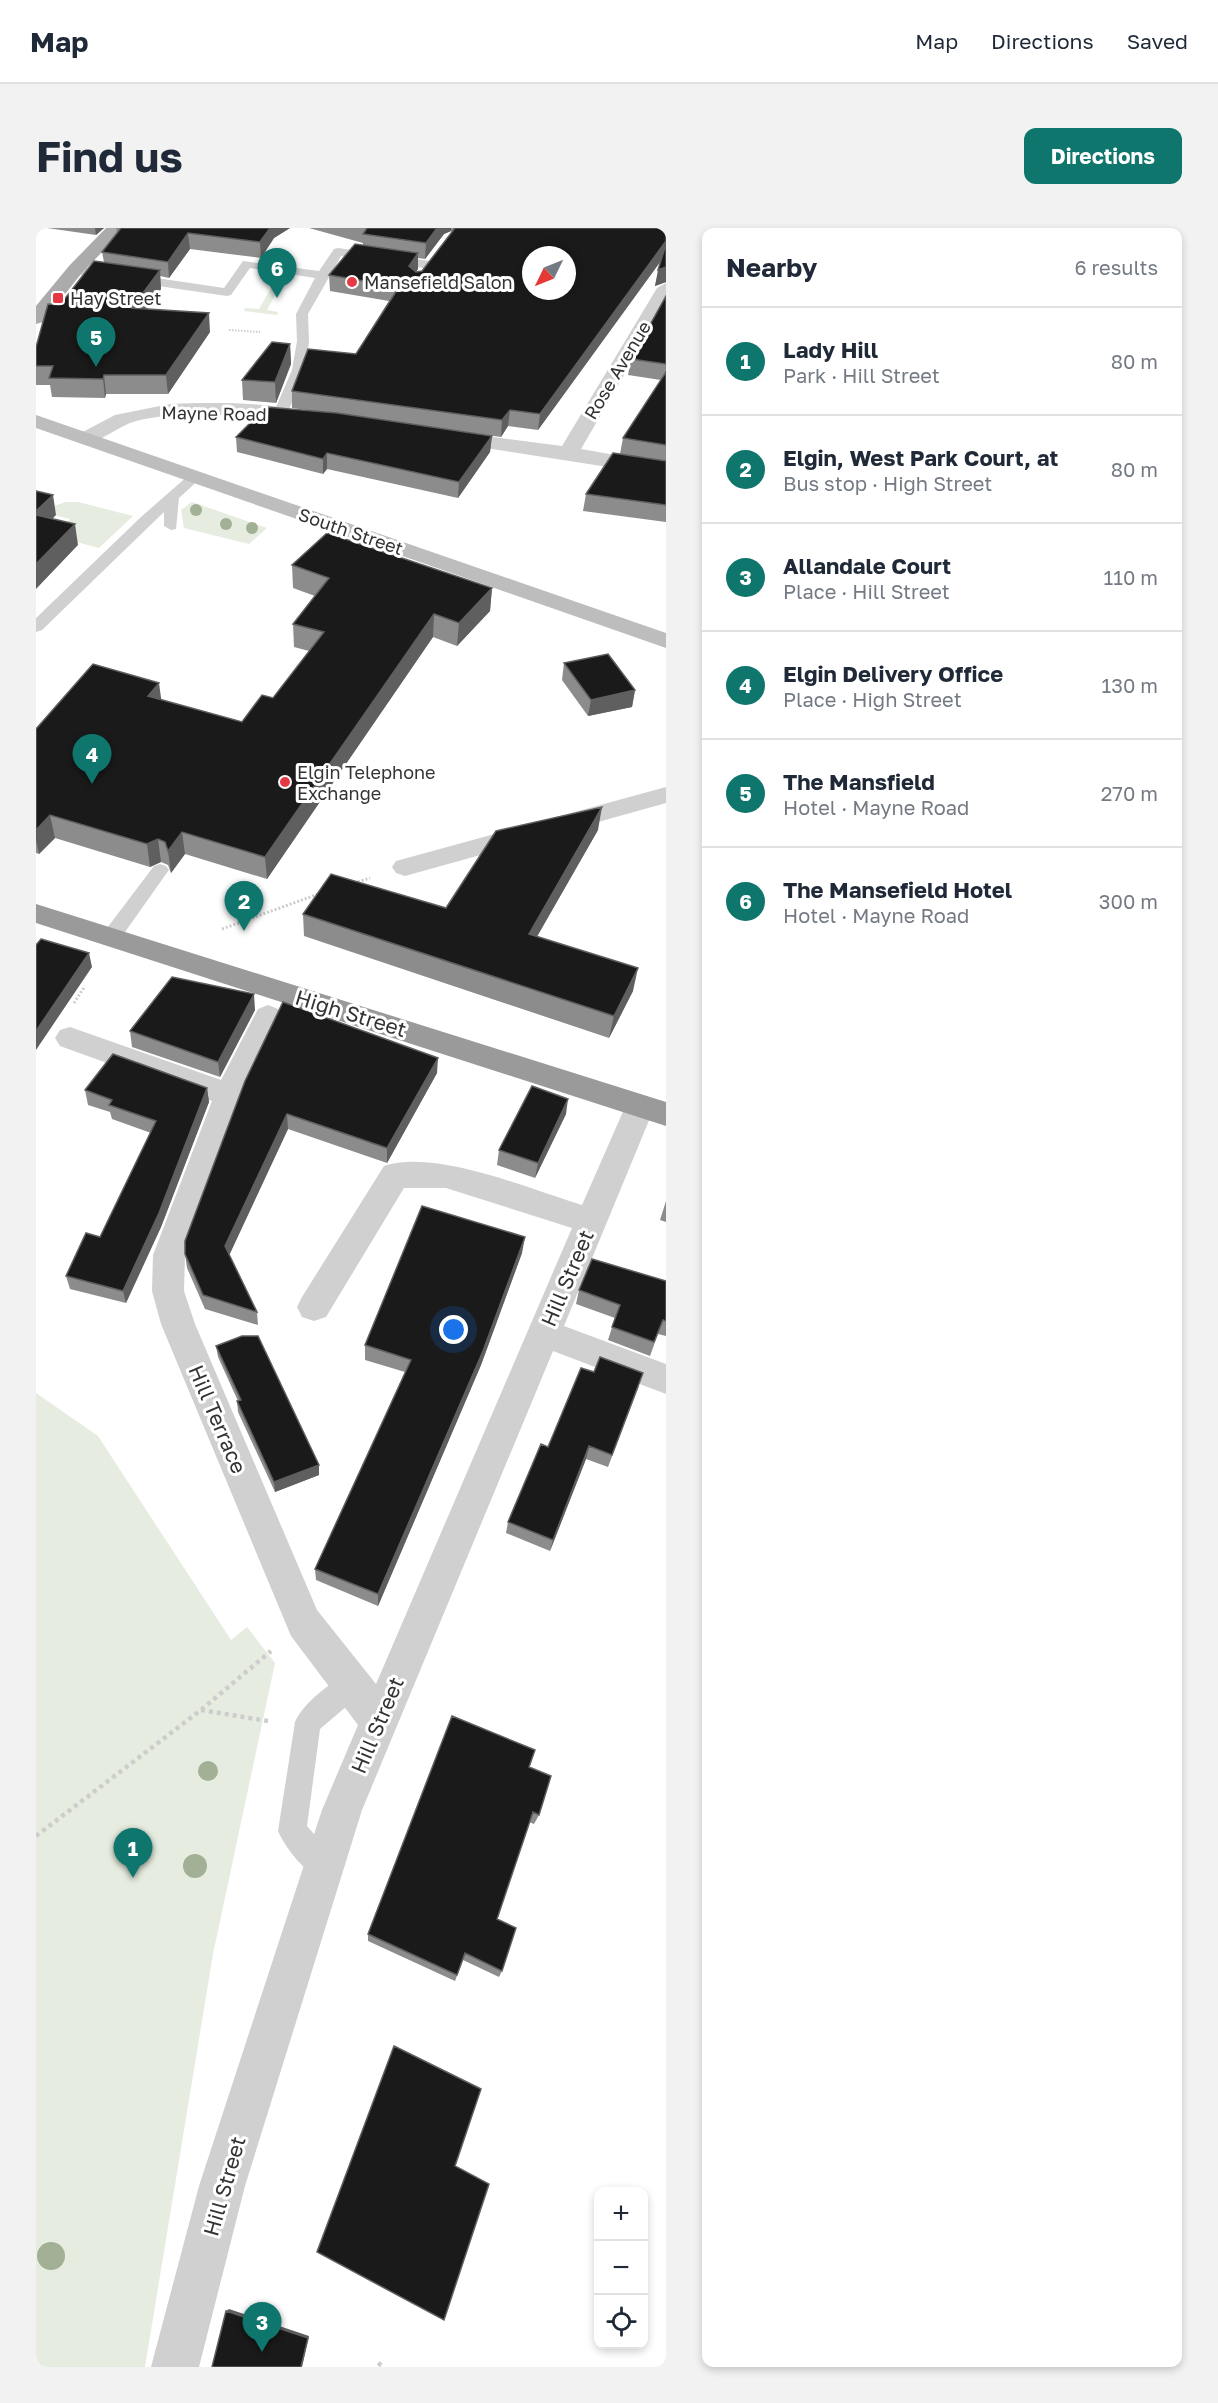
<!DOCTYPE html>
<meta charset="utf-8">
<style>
:root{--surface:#fff;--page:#f2f2f3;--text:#1f2937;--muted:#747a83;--line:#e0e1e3;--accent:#0f766e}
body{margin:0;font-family:"Golos Text",sans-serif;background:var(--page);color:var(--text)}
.controls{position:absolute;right:18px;bottom:18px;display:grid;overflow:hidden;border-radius:12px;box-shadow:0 3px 9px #0003}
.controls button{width:54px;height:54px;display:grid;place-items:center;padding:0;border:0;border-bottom:2px solid var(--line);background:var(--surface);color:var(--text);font:30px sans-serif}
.compass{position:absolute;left:486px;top:18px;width:54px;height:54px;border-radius:50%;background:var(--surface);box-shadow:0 3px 9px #0003;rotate:227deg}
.you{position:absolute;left:418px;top:1102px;width:21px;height:21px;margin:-15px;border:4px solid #fff;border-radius:50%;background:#1a73e8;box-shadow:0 0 0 9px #1a73e833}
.badge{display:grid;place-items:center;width:39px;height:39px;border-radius:50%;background:var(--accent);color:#fff;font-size:20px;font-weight:700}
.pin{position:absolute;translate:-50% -50px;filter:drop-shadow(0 2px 3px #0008)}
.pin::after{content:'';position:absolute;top:32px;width:21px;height:18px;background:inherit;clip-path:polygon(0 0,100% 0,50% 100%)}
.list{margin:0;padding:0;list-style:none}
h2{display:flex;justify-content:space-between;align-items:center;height:78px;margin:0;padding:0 24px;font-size:26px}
h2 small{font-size:20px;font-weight:400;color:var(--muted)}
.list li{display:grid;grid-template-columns:39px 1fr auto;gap:18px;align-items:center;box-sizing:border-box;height:108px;padding:0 24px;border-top:2px solid var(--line)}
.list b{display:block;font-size:22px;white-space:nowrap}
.list p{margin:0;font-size:20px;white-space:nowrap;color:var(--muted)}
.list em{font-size:20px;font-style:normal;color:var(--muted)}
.icon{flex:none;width:33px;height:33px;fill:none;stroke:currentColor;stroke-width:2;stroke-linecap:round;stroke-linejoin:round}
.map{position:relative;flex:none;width:630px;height:2139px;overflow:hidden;border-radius:12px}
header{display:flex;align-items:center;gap:36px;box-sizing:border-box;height:84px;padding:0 30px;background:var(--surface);border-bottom:2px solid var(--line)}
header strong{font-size:28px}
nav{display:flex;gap:33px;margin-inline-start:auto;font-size:21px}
.intro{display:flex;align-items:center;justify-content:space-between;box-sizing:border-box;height:144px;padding:0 36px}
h1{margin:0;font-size:42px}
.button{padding:15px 27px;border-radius:12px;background:var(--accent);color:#fff;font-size:21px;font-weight:700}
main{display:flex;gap:36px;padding:0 36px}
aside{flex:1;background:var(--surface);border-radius:12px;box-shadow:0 3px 9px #0003}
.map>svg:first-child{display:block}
.green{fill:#e6ecdf}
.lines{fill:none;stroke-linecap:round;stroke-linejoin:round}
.path-far2{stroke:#cdcdcd;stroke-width:2;stroke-dasharray:1.5 1.5;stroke-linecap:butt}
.path-far1{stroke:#cdcdcd;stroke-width:3;stroke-dasharray:2 2;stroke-linecap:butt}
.path{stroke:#cdcdcd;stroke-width:4.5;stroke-dasharray:4 4;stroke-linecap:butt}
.lane{fill:#d0d0d0;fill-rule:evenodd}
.street{fill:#d0d0d0;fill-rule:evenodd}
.secondary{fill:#bdbdbd;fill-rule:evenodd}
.primary{fill:#ababab;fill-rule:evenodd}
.highway{fill:#9a9a9a;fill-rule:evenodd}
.tree{fill:#a2b095}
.wall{fill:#8c8c8c;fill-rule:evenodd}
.shaded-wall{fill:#5f5f5f}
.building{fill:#1a1a1a;stroke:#5f5f5f;stroke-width:1.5;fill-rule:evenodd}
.poi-dot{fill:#e63946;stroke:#fff;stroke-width:2}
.labels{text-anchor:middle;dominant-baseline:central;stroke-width:6;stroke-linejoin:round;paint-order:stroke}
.far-poi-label{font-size:18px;fill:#333;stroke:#fff;text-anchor:start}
.far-street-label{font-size:18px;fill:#333;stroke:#fff}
.street-label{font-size:21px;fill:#333;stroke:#fff}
</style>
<header>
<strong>Map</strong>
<nav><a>Map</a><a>Directions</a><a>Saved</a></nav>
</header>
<div class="intro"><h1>Find us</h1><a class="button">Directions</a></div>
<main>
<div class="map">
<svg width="630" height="2139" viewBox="0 0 630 2139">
<rect width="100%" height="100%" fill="#fff"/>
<path class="green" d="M242 48H249L231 82 242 84 241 87 208 83 209 80 223 81Z
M30 274H42L97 288 63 320 18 308 34 291 2 283Z
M156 274 231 300 213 316 148 300 145 282Z
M0 1165 62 1208 195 1412 211 1399 239 1435 177 1726 109 2139H0Z"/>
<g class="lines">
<path class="path-far2" d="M193 102 224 104"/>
<path class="path-far1" d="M318 655 334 650
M186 701 285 665
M38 775 49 758"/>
<path class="path" d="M165 1482 232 1493
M0 1608 165 1482 235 1423
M342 2135 348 2139"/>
<path class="lane" d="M302 20 394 33 400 37 394 41 305 28 272 86 273 113 270 142 251 186 244 190 237 186 256 142 261 113 260 86 279 50 214 40 195 67 191 68 39 46 33 42 39 38 188 60 207 33 283 43 298 21Z
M159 245 166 249 143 270 140 301 135 302 128 298V284L6 402 0 404V390L105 289 154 246Z
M124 636 130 638 133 642 130 646 82 714H68L66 709 68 704 118 638Z
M316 1444 325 1448 329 1457 325 1466 284 1501 271 1598 298 1629 302 1639 298 1649 288 1653C270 1646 250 1621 242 1603L259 1494C267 1475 297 1452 316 1444Z"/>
<path class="street" d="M630 55V75L545 221 630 236V248L405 213 402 209 405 205 412 203 526 218 621 60Z
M134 176C180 174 232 174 276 185L279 189 276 193 269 195C214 190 155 180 100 193 82 198 68 212 50 216L43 214 40 210 43 206 79 187Z
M630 559V575L369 648 360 645 356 639 360 633Z
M232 777 242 781 246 788 208 867 149 1027 148 1063 159 1096 281 1382 340 1456 536 1000 410 960H368L290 1089 278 1093 266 1089 261 1079 266 1069 348 938C400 921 493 961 546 977L593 870 604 866 615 870 619 878 528 1098 630 1136V1166L517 1123 326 1582 209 1958 163 2139H115L163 1958 286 1582 322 1497 255 1408 125 1096 116 1063 117 1027 176 873 24 818 19 810 24 802 34 799 185 852 222 781Z"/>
<path class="secondary" d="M0 187 630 405V420L0 200Z"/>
<path class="primary" d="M70 0H89L45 46 7 94 0 96V78L33 38Z"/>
<path class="highway" d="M0 676 630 874V898L0 695Z"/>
</g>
<g class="tree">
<circle cx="160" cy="282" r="6"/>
<circle cx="190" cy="296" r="6"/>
<circle cx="216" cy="300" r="6"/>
<circle cx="172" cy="1543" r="10"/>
<circle cx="159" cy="1638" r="12"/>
<circle cx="15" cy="2028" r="14"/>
</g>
<path class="wall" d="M11 0H68L60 7Z
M80 0H254L238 10 225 30 154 21 133 50 124 48 125 61 111 81 174 104 132 166H70L69 170 16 169 14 157H0V119L24 77 68 34 66 24 81 5Z
M273 0H630V54L619 58 625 33 502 202 472 198 465 209 366 195 456 208 454 224 422 270 291 241 287 246 201 224 200 209 285 184 256 180V163L320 126 353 73 294 63 293 47 327 17V15ZM415 3 416 4 386 43 380 44 382 41V30L389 31 408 6Z
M630 68V294L547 283 550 266 584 226 587 210 625 152 592 147 595 131Z
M254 116 255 136 240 175 207 172 206 152Z
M256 337 456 360 454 383 421 418 397 409 231 651 149 626 135 645 132 637 125 634 114 639 19 610 3 626 0 625V501L125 472 206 494 237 470 273 423 258 419 257 396 279 368 257 360Z
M528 435 599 462 596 479 552 488 526 452Z
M562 602 501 708 597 763 573 810 268 708 267 686 410 680Z
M219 782 184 849 96 819 94 803Z
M401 845 351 935 252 901 193 1027 221 1084 222 1097 169 1081 151 1040 149 1026 209 853Z
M171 860 173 874 125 999 90 1075 34 1061 30 1048 64 1009 115 905 76 891 74 884 52 877 49 862Z
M530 886 499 950 461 937 463 922Z
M630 973V994L624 992Z
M486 1025 445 1137 342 1378 280 1352 279 1341 369 1144 329 1132V1117Z
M630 1053V1108L622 1106 614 1128 572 1112 579 1090 540 1076 543 1062Z
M180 1118 283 1237V1247L239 1264 202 1184 201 1173H202L182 1129Z
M558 1144 603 1158 572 1239 550 1231 514 1323 470 1305 472 1294 512 1219Z
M493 1539 503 1587 498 1596 493 1594 461 1691 466 1743 463 1749 427 1732 419 1753 332 1713V1706Z"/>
<path class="shaded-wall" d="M59 0H68L60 7Z
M234 0H254L238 10 225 30 224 14Z
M401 0H415V3L408 6 389 31 390 15Z
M152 5 154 21 133 50 132 34Z
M630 13 629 27 502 202 504 186Z
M382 25V41L373 54V38Z
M630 39V54L619 58 622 42Z
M124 42 125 61 98 99 96 80Z
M173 85 174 104 132 166 130 147Z
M254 116 255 136 240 175 239 154Z
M68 147 70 166 69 170 67 151Z
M474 182 472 198 465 209 466 192Z
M456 208 454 224 422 270 423 254Z
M291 225V241L287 246V231Z
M17 267 20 287 1 307 0 283Z
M39 296 42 317 0 361V336Z
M456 360 454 383 421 418 423 395Z
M398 386 397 409 231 651 229 629Z
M123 455 126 477 112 468Z
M599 462 596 479 552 488 555 472Z
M566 579 562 602 490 728 493 706Z
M14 587 19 610 3 626 0 612V602Z
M146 604 149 626 135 645 132 623Z
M122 611 125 634 114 639 111 616Z
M53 725 56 739 0 822V803Z
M602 740 597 763 573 810 578 788Z
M218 766 219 782 184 849 182 834Z
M402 830 401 845 351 935V920Z
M171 860 173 874 125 999 90 1075 87 1063Z
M532 871 530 886 499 950 502 935Z
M251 886 252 901 191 1032 189 1018Z
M489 1009 486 1025 445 1137 342 1378V1366Z
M553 1218 550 1231 514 1323 517 1312Z
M283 1237V1247L239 1264 238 1254Z
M193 2081 273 2108 266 2139 190 2083Z"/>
<path class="building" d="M85 0H234L224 14 152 5 132 34 66 24Z
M331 0H401L390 15 327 6Z
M419 0H630V13L504 186 474 182 466 192 256 163 272 121 320 126 363 59 293 47 319 16 382 25 373 38 380 44 386 43ZM495 27H531V63H495Z
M630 16V39L622 42Z
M58 33 124 42 96 80 173 85 130 147H68L67 151 13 150 17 138H0V119L12 76 24 77Z
M630 68V136L595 131Z
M236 114 254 116 239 154 206 152Z
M630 144V217L587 210Z
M230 179 301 185 456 208 423 254 291 225 287 231 200 209Z
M577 225 630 233V277L550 266Z
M0 263 17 267 0 283Z
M0 287 39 296 0 336Z
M291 305 456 360 423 395 398 386 229 629 146 604 132 623 129 614 122 611 111 616 14 587 0 602V501L57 436 123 455 112 468 206 494 226 467 237 470 288 404 257 396 293 350 256 337Z
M572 426 599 462 555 472 528 435Z
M566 579 493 706 602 740 578 788 267 686 295 646 410 680 460 603Z
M5 711 53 725 0 803V717Z
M136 749 218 766 182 834 94 803Z
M247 774 402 830 351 920 251 886 189 1018 221 1084 167 1067 149 1026V1013L209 853Z
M77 826 171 860 123 985 87 1063 30 1048 50 1005 64 1009 120 893 73 877 76 872 49 862Z
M496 858 532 871 502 935 463 922Z
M386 978 489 1009 447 1123 342 1366 279 1341 375 1132 329 1117Z
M556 1031 630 1053V1093L627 1092 618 1114 576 1099 584 1077 543 1062Z
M206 1108H222L283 1237 238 1254 201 1173 205 1172 180 1118Z
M564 1129 607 1145 576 1227 553 1218 517 1312 472 1294 505 1216 512 1219 545 1140 558 1144Z
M416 1488 499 1522 493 1539 515 1548 503 1587 497 1584 461 1691 480 1700 466 1743 429 1725 421 1747 332 1706Z
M358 1818 445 1861 419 1938 453 1956 408 2092 281 2024Z
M190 2083 272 2110 265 2139H176Z"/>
<g class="poi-dot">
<circle cx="316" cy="54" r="6"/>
<rect x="16" y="64" width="12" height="12" rx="3"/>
<circle cx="249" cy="554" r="6"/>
</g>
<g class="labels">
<g class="far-poi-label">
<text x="328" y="54">Mansefield Salon</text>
<text x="34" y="70">Hay Street</text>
<text x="261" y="544">Elgin Telephone<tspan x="261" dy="21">Exchange</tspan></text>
</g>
<g class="far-street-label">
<text transform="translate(581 142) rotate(-59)">Rose Avenue</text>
<text transform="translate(178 185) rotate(1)">Mayne Road</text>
<text transform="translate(315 303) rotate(19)">South Street</text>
</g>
<g class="street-label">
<text transform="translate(315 785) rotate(17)">High Street</text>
<text transform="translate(531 1050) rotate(-67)">Hill Street</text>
<text transform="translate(182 1191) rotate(67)">Hill Terrace</text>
<text transform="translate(341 1497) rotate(-67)">Hill Street</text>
<text transform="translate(188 1958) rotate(-74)">Hill Street</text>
</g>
</g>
</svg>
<div class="controls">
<button>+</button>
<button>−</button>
<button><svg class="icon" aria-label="locate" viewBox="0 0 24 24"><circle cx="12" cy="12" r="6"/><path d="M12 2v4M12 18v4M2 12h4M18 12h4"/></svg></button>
</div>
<svg class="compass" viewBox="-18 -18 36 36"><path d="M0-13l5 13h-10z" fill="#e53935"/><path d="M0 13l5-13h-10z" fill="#747a83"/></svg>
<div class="you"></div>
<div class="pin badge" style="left:97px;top:1650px">1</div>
<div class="pin badge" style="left:208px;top:703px">2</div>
<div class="pin badge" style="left:226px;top:2124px">3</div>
<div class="pin badge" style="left:56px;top:556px">4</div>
<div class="pin badge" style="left:60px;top:139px">5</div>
<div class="pin badge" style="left:241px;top:70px">6</div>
</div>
<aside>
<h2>Nearby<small>6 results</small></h2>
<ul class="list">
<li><span class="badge">1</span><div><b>Lady Hill</b><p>Park · Hill Street</p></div><em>80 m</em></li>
<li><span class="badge">2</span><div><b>Elgin, West Park Court, at</b><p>Bus stop · High Street</p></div><em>80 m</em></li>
<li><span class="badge">3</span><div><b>Allandale Court</b><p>Place · Hill Street</p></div><em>110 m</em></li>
<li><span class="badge">4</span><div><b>Elgin Delivery Office</b><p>Place · High Street</p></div><em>130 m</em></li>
<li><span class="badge">5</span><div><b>The Mansfield</b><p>Hotel · Mayne Road</p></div><em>270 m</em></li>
<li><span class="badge">6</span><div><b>The Mansefield Hotel</b><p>Hotel · Mayne Road</p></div><em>300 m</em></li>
</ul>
</aside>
</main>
